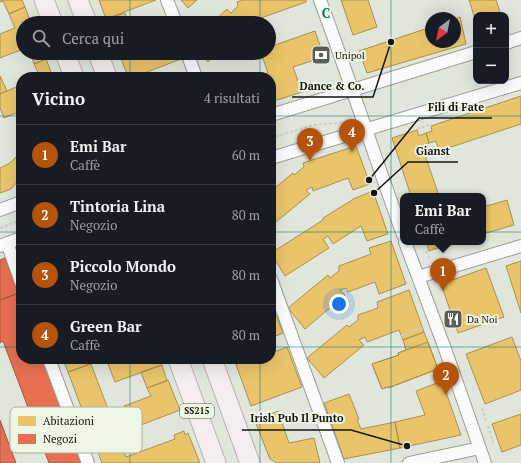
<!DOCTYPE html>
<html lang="it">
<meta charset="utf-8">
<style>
:root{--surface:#171b24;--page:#242831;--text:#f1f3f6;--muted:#9ea1a6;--line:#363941;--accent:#b45309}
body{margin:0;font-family:"PT Serif",serif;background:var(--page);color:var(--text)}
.controls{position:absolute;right:12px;top:12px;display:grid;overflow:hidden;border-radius:8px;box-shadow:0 4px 16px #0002}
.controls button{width:36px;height:36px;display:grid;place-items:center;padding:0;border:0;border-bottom:1px solid var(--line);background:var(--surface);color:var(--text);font:20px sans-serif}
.compass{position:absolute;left:425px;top:12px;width:36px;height:36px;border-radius:50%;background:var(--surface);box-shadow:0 4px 16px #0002;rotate:213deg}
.you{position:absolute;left:339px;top:304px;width:14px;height:14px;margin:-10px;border:3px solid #fff;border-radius:50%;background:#1a73e8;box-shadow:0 0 0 6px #1a73e833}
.badge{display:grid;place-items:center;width:26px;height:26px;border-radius:50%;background:var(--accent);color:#fff;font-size:13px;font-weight:700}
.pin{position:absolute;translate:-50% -33px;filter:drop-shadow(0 1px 2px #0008)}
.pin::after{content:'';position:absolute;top:21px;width:14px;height:12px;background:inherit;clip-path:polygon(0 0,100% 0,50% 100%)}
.popup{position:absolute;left:400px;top:193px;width:86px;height:52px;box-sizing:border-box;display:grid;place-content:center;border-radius:8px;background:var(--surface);filter:drop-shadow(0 1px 3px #0005);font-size:13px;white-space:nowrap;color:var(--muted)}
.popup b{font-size:15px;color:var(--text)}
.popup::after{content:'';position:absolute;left:50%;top:100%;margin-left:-8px;border:8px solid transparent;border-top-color:var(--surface)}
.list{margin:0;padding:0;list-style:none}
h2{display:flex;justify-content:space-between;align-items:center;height:52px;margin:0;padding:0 16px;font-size:17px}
h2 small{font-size:13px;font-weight:400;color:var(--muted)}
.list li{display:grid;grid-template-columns:26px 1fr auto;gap:12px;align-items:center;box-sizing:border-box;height:60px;padding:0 16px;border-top:1px solid var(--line)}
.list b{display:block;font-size:15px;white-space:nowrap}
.list p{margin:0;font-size:13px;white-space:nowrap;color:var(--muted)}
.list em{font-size:13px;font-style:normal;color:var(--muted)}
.icon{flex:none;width:22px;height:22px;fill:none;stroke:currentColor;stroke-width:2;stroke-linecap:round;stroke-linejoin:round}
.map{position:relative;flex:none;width:521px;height:463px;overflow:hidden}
.search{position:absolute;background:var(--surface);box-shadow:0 4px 16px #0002;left:16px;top:16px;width:260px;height:44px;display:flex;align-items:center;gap:10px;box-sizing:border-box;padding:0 14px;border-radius:22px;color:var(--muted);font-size:15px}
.panel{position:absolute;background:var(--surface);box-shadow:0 4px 16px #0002;left:16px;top:72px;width:260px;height:292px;border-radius:16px}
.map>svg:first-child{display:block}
.homes{fill:#e9c46a;stroke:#a9904f}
.shops{fill:#e76f51;stroke:#a7543e}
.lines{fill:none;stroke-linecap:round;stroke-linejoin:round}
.minor-casing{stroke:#9da099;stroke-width:14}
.primary-casing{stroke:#b8b0b3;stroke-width:21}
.path{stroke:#cbccc9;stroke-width:2;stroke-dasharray:3 2;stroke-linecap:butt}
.minor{stroke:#fafbfa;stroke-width:12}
.primary{stroke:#f4eef1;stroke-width:19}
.grid{fill:none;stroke:#0f766e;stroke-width:1;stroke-opacity:0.55}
.labels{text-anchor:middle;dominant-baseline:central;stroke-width:4;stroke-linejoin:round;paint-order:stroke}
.shield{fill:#eef6e6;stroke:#555850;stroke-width:1}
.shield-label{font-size:9px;font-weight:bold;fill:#131510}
.poi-label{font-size:10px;fill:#131510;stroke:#eef6e6;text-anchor:start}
.key{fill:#eef6e6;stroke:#acb2a6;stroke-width:1}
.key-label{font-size:11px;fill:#131510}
.grid-label{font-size:13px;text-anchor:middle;font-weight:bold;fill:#0f766e;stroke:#eef6e6;stroke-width:4;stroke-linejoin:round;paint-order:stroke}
.leader{fill:none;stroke:#131510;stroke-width:1.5}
.callout-dot{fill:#131510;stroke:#eef6e6;stroke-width:1.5}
.callout-label{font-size:11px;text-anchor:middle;font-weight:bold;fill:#131510;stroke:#eef6e6;stroke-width:4;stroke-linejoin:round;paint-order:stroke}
</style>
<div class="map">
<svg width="521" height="463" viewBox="0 0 521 463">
<rect width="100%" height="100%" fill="#e1e6dc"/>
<path class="homes" d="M0 0H22L25 7 9 14 3 1 0 2Z
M99 0H156L106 19Z
M181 0H197L188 8Z
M242 0H306V2L247 23 246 19 241 23H212L227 9 231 13 238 6 237 2Z
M341 0H368L377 27 353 35Z
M469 0H496L501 15H476V22Z
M25 7 31 23H23V49L0 58V34L15 28 9 14Z
M125 13 129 23H107L106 19Z
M460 17 466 44 367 73 359 51 431 27V42H455V19Z
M315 31 324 57 293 67 302 92 271 102V77H255L268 73 261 53H269V47Z
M30 53H43L46 59 34 64Z
M119 53H178L181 59 134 77H128Z
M201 53H217L208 62Z
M46 59 53 77H40L34 64Z
M0 76 7 91 0 94Z
M21 85V111L4 118 0 108V94Z
M521 96V124L439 151 436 141 429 143 426 133 432 131 431 126Z
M417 130 419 136 426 133 429 143 422 146 439 196H411L392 138Z
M356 146 370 184 353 190 348 178 313 191 312 187 306 190 310 194 271 226V191L293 173 294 175 304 167 303 163Z
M21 152V180L18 181 11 189 0 193V168L10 163Z
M373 191 388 234 367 241 361 226 333 244 328 236 323 239 329 248 285 276 271 253 312 227 323 220V218L352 200 353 199Z
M507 200 514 225 483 234V207Z
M391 241 406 284 379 294 375 282 348 292 346 288 340 290 345 295 305 329 288 308 328 275 330 278 339 271V266L371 254 369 248Z
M426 242H455L429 251Z
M521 261V313L506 266Z
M486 268 504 317 458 333 441 284Z
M409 290 424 332 403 340 399 330 367 342 365 337 359 340 364 345 324 378 307 358 347 325 349 327 358 320V315L378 308 377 302Z
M274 309 283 333 271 338V310Z
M424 332 438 369 388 388V387L382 389 372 364 399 355 398 353 406 350 403 340Z
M512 337 521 361V390L485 404 466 354Z
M428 342 438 369 388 388V387L382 389 372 364 399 355 398 353Z
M287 347 302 387 251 406 234 359H271V353Z
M72 359H103L68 372 64 362Z
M106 359H160L162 365 115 382Z
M91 364 126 457 175 439 174 435 184 431 185 435 188 433 200 463H102L68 372Z
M162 365 167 381 147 388 141 372Z
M168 380 180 410 133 428 124 406 151 396 147 388Z
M442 381 461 435 400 448 395 422 425 415 416 391Z
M349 394 359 419 357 420 361 429 395 422 400 448 344 459 324 403Z
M278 411 289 443 314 438 320 463H277L270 459 255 421Z
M521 414V445L502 452 492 424Z"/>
<path class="shops" d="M5 258 19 293 0 300V260Z
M19 293 21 299V359H43L82 463H49L3 341 0 343V300Z
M0 420 16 463H0Z"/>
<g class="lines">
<defs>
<path id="minor" d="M167 0 176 23
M320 0C349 78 375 157 403 235
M506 43 521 38
M187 53 196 77
M271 115 476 52
M271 158 521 83
M0 210 21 202
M405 242 444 346 485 463
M7 243 21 282
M0 246 21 238
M418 277 521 246
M271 279 338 463
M49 359 88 463
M409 463 480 448"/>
<path id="primary" d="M44 0 53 23
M78 0 87 23
M65 53 74 77
M98 53 107 77
M178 359 216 463
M212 359 250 463"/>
</defs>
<use href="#minor" class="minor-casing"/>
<use href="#primary" class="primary-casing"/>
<path class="path" d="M417 129 431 124
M271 138 313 125 348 122
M0 228 21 220
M426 251 430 260
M401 336 424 327
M482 408 486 421
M488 426 493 443"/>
<use href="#minor" class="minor"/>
<use href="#primary" class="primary"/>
</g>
<path class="grid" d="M130 0V23M260 0V23M391 0V463M130 53V77M260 53V77M0 116H21M271 116H521M0 232H21M271 232H521M0 347H21M271 347H521M130 359V463M260 359V463"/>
<defs>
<symbol id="bank-square" viewBox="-11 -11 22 22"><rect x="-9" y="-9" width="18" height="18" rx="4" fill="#5b5e57" stroke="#eef6e6"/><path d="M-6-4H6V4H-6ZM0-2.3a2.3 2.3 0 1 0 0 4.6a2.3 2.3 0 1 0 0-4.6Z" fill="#fff"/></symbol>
<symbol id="restaurant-square" viewBox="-11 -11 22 22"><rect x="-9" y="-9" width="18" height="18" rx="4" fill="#5b5e57" stroke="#eef6e6"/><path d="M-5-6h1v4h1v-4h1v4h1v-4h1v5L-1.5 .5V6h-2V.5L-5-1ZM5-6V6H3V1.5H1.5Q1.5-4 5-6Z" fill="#fff"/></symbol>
</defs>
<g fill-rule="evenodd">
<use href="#bank-square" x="310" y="44" width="22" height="22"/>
<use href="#restaurant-square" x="442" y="308" width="22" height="22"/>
</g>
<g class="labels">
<rect class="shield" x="180" y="404" width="34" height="14" rx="3"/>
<g class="shield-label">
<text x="197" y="411">SS215</text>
</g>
<g class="poi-label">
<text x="335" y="55">Unipol</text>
<text x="467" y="319">Da Noi</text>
</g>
</g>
<rect x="10" y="407" width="132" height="46" rx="6" class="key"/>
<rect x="18" y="416" width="18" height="10" fill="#e9c46a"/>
<rect x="18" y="434" width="18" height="10" fill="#e76f51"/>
<g class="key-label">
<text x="43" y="425">Abitazioni</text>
<text x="43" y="443">Negozi</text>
</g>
<g class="grid-label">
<text x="326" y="18">C</text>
</g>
<path class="leader" d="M391 42L373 97H292M369 180L419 118H492M374 193L408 162H458M407 446L351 430H242"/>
<g class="callout-dot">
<circle cx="391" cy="42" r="4"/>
<circle cx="369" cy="180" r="4"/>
<circle cx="374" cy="193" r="4"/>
<circle cx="407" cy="446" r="4"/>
</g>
<g class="callout-label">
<text x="332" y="90">Dance &amp; Co.</text>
<text x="456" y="111">Fili di Fate</text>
<text x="433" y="155">Gianst</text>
<text x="297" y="422">Irish Pub Il Punto</text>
</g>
</svg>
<div class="controls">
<button>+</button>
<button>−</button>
</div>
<svg class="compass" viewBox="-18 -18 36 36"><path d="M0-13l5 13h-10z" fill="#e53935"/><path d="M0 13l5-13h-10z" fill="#9ea1a6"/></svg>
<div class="you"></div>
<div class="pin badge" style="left:443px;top:291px">1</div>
<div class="popup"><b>Emi Bar</b>Caffè</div>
<div class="pin badge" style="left:446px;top:395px">2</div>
<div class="pin badge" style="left:310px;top:161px">3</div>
<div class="pin badge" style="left:352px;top:152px">4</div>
<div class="search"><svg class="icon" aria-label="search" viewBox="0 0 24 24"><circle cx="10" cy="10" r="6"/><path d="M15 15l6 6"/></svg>Cerca qui</div>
<section class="panel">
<h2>Vicino<small>4 risultati</small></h2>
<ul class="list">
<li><span class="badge">1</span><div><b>Emi Bar</b><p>Caffè</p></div><em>60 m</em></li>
<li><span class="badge">2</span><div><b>Tintoria Lina</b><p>Negozio</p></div><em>80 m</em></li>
<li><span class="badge">3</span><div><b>Piccolo Mondo</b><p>Negozio</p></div><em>80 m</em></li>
<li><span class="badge">4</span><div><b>Green Bar</b><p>Caffè</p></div><em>80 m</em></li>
</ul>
</section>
</div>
